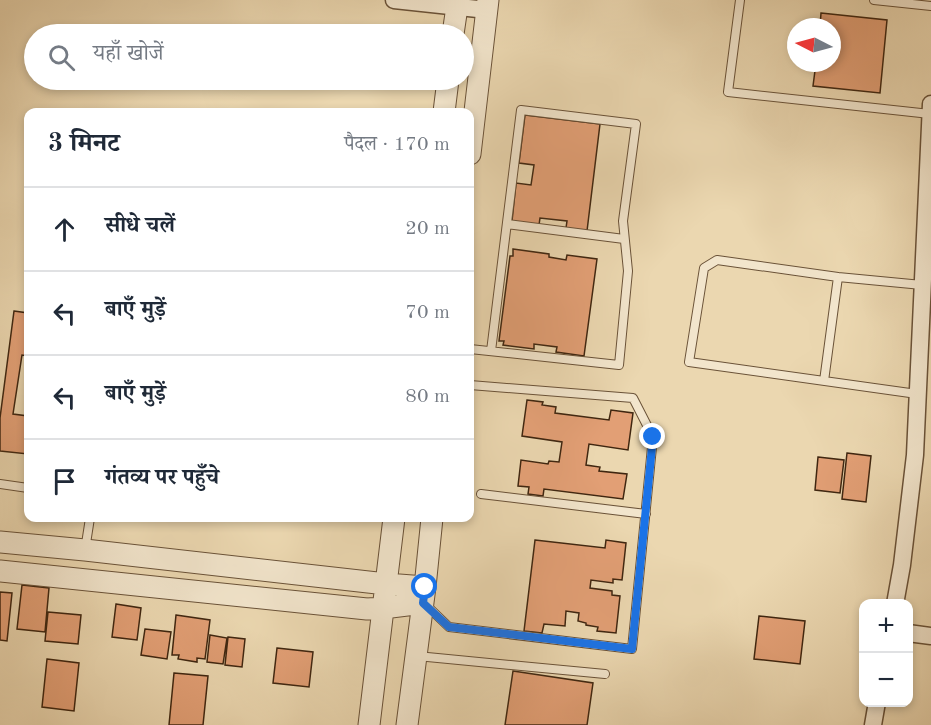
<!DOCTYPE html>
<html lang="hi">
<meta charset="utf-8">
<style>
:root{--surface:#fff;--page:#f2f2f3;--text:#1f2937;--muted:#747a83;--line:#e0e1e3}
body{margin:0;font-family:"Old Standard TT","Noto Serif Devanagari",serif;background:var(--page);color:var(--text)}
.controls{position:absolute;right:18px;bottom:18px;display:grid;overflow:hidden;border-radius:12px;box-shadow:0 3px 9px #0003}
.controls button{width:54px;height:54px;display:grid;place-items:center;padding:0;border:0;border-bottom:2px solid var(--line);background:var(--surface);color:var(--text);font:30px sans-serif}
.compass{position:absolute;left:787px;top:18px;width:54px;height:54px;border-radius:50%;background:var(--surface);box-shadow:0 3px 9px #0003;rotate:276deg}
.stop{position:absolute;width:18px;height:18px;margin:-14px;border:4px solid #1a73e8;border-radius:50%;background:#fff}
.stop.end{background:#1a73e8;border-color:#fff;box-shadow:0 2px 6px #0008}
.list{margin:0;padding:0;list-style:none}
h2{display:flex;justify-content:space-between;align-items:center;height:78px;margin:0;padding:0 24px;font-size:26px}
h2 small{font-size:20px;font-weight:400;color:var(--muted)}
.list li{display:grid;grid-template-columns:39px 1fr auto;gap:18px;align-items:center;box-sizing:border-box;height:84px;padding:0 24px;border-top:2px solid var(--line)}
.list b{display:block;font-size:22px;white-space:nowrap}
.list em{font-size:20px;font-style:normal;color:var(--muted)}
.icon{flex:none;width:33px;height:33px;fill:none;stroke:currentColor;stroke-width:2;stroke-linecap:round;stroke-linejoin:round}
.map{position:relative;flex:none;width:931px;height:725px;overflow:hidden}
.search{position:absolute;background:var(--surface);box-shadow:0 3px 9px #0003;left:24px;top:24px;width:450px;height:66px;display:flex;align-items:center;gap:15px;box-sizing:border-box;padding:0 21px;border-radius:33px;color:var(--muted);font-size:22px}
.panel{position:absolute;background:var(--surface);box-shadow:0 3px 9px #0003;left:24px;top:108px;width:450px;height:414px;border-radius:12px}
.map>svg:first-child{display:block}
.building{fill:#e29f75;stroke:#3f2610;stroke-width:1.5}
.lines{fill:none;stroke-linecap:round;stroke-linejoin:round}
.service-casing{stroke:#6a5238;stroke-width:10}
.minor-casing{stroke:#6a5238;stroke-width:19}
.tertiary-casing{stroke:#6a5238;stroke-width:23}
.service{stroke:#f2e5cc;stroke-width:8}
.minor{stroke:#f2e5cc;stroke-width:16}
.tertiary{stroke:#f2e5cc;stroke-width:21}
.route{stroke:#1a73e8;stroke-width:8}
</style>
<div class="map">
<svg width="931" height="725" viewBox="0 0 931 725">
<rect width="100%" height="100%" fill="#ebd7b0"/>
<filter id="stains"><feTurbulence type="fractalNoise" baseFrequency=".00333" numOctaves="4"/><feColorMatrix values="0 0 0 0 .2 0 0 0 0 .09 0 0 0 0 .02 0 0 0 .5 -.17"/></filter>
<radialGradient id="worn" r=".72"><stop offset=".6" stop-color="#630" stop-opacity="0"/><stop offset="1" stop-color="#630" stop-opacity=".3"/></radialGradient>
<path class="building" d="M821 13 887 20 880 93 813 86 816 63H832V27H820Z
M525 115 600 124 587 231 566 228 567 221 540 218 539 225 512 221 516 183 531 185 534 165 519 163Z
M513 249 549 254V257L566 260 567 255 597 259 584 356 556 352 557 347 534 344V349L503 345 504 341H499L510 256H513Z
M14 311 28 313V356L22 355 13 414 28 416V454L0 451V418Z
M527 400 543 402 542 405 556 407 555 413 609 420 611 410 633 413 628 450 589 444 586 465 600 467 599 471 627 474 623 499 544 489 543 496 528 494 529 487 518 486 521 460 548 464 549 461 559 462 562 442 522 436Z
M847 453 871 456 866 502 842 499Z
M818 457 844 460 840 493 815 490Z
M535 540 605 548 606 540 626 543 622 580 613 579V583L591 580 590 588 612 591V595L620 596 616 633 597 631 598 627 586 625V623L578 621 579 613 566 611 565 626 544 624 542 633 524 631Z
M22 585 49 588 45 632 17 629Z
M0 592 12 593 7 641 0 640Z
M116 604 141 608 137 640 112 637Z
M48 612 81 615 78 644 45 641Z
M176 615 210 620 205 659 197 658V662L178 659 179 655H172Z
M759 616 805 621 800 664 754 659Z
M145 629 171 632 167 659 141 655Z
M210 635 227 638 223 664 207 662Z
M228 637 245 639 242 667 225 665Z
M277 648 313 652 309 687 273 683Z
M47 659 79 663 74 711 42 707Z
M513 671 593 683 587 725H505Z
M174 673 208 676 203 725H169Z"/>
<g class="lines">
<defs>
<path id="service" d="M740 0 728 92 930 114
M874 0 931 6
M507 224 624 239
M838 277 922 285
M470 349 619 365 628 271 623 221 636 124 521 110 491 351
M824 381 838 277 717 260 704 268 689 362 917 394
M0 484 28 488
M481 494 646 514
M85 550 90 518
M426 605 449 627 632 649 653 437 633 398 470 385
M417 656 605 674"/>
<path id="minor" d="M394 0 487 10
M895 604 902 565 915 455 931 104
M908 633 931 636
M873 725 877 702"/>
<path id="tertiary" d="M453 34 458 0
M444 112 448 80
M470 154 488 0
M0 542 85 550 386 584 425 587
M0 571 367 609 383 608 423 603
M369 725 394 518
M407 725 425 587 432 518"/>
</defs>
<use href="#service" class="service-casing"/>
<use href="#minor" class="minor-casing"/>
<use href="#tertiary" class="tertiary-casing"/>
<use href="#service" class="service"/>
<use href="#minor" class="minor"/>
<use href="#tertiary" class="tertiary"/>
</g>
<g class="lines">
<path class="route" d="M425 587 423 603 449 627 632 649 653 437"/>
</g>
<rect width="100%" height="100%" filter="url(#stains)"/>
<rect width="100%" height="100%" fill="url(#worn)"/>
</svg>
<div class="controls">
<button>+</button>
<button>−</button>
</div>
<svg class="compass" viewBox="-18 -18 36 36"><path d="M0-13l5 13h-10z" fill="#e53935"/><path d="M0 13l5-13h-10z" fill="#747a83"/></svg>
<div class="stop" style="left:425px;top:587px"></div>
<div class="stop end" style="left:653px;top:437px"></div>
<div class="search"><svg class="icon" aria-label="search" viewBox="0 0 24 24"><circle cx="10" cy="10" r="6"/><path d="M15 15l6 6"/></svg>यहाँ खोजें</div>
<section class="panel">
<h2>3 मिनट<small>पैदल · 170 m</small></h2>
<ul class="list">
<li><svg class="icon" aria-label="ahead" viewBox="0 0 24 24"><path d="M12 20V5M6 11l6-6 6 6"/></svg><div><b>सीधे चलें</b></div><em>20 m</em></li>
<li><svg class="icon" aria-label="left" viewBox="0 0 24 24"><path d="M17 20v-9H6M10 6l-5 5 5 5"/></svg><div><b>बाएँ मुड़ें</b></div><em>70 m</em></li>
<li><svg class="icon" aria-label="left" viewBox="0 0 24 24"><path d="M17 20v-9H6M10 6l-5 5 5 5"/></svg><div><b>बाएँ मुड़ें</b></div><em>80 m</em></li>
<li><svg class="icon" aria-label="arrive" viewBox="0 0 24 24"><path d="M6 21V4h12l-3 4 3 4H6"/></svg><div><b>गंतव्य पर पहुँचे</b></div></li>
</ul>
</section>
</div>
